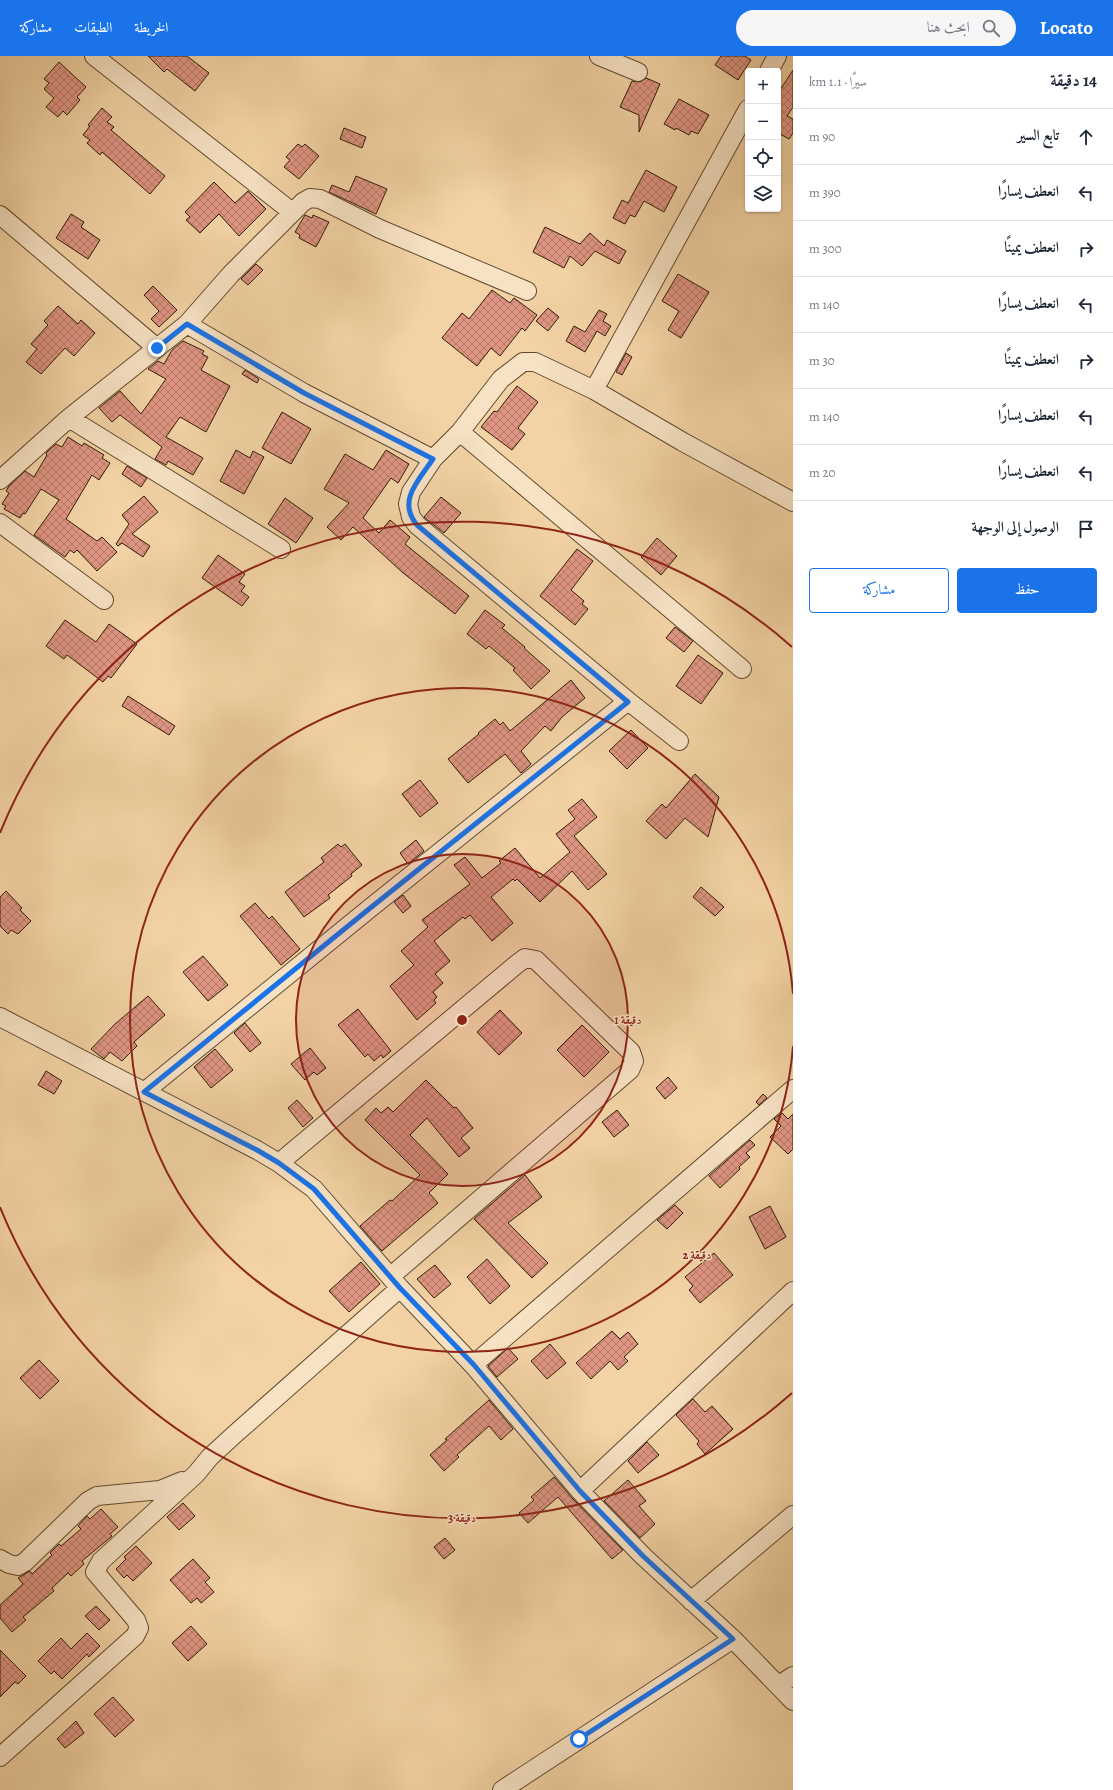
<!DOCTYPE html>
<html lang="ar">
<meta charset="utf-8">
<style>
:root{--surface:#fff;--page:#f6f6f7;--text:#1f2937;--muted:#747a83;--line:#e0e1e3;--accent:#1a73e8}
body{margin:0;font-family:Alegreya,Amiri,serif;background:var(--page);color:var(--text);direction:rtl}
.controls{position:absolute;right:12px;top:12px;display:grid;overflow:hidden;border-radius:4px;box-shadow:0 1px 3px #0004}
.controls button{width:36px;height:36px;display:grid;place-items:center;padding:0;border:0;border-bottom:1px solid var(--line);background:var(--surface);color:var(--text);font:20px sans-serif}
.stop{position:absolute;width:12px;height:12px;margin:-9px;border:3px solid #1a73e8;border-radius:50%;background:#fff}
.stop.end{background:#1a73e8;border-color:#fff;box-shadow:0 1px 4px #0008}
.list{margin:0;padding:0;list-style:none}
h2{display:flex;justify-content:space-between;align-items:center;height:52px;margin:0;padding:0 16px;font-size:17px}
h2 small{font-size:13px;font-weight:400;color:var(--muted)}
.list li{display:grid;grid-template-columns:26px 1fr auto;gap:12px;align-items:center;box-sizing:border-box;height:56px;padding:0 16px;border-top:1px solid var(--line)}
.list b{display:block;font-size:15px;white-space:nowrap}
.list em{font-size:13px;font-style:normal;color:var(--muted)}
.actions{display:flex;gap:8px;padding:12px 16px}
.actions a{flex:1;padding:9px 0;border:1px solid var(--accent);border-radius:4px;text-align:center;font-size:14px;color:var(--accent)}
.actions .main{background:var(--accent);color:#fff}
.icon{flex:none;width:22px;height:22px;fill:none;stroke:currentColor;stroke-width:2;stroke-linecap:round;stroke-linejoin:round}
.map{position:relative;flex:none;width:793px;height:1734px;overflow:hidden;direction:ltr}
header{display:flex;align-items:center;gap:24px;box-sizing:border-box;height:56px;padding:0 20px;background:var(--accent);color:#fff}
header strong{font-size:19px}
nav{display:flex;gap:22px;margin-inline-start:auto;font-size:14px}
.search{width:280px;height:36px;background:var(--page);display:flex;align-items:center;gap:10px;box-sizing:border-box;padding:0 14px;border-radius:22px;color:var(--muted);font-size:15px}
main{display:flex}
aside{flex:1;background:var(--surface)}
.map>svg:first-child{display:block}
.building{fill:url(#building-cross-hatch);stroke:#311c06}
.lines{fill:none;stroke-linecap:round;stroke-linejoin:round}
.minor-casing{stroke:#624a2e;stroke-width:20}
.minor{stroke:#f7e2c4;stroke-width:18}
.route{stroke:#1a73e8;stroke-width:5}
.ring{fill:none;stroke:#8f2418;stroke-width:2}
.centre{fill:#8f2418;stroke:#f7e2c4;stroke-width:2}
.ring-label{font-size:12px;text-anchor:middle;font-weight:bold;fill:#8f2418;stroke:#f7e2c4;stroke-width:3;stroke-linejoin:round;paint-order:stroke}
</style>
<header>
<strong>Locato</strong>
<div class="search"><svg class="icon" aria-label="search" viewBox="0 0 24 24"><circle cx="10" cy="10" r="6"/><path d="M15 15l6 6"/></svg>ابحث هنا</div>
<nav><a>الخريطة</a><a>الطبقات</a><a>مشاركة</a></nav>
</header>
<main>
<aside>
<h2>14 دقيقة<small>سيرًا · 1.1 km</small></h2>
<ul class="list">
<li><svg class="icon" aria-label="ahead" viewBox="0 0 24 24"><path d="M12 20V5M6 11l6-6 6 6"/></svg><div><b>تابع السير</b></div><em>90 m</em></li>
<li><svg class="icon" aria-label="left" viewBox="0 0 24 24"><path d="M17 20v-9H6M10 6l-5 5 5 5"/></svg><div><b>انعطف يسارًا</b></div><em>390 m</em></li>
<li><svg class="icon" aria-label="right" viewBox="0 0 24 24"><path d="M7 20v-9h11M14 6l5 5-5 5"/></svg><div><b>انعطف يمينًا</b></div><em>300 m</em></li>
<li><svg class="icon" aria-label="left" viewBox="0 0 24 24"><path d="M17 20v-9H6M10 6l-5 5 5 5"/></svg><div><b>انعطف يسارًا</b></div><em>140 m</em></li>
<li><svg class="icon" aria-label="right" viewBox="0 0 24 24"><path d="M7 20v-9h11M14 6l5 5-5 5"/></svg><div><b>انعطف يمينًا</b></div><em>30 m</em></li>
<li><svg class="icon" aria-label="left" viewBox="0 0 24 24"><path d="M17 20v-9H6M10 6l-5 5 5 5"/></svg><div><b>انعطف يسارًا</b></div><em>140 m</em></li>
<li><svg class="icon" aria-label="left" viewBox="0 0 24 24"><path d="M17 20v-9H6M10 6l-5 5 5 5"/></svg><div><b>انعطف يسارًا</b></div><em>20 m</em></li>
<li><svg class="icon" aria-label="arrive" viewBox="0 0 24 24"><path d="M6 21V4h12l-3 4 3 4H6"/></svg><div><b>الوصول إلى الوجهة</b></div></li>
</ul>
<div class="actions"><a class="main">حفظ</a><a>مشاركة</a></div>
</aside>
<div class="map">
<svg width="793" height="1734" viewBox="0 0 793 1734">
<defs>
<pattern id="building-cross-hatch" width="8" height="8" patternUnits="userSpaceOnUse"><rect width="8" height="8" fill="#df9583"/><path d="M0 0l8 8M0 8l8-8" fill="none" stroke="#b57969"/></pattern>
</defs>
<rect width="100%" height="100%" fill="#f3d3a5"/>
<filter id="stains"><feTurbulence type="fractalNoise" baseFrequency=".005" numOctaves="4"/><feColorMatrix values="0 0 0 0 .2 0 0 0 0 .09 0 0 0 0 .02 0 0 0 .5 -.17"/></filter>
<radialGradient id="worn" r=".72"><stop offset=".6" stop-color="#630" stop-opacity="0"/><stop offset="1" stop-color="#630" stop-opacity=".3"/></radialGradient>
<path class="building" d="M148 0H187L209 17 195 35 167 13 164 16Z
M721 0H745L751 4 738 24 715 9Z
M59 6 86 31 77 41 80 44 67 59 63 55 58 61 46 51 54 42 44 33 49 27 44 23Z
M793 14V51L787 60 793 63V77L789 83 778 77V37Z
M646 22 660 28 639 76V59L620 51 632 25 640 26Z
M679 43 709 59 698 78 691 75 689 79 676 72 675 74 664 68Z
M102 52 112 61 107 66 114 71 111 74 165 120 150 138 102 96 100 99 87 87 90 84 83 79 90 70 88 69Z
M344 72 366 81 362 92 340 83Z
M298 88 302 91 305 88 319 100 299 123 284 111 290 104 286 101Z
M646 114 677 131 664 156 644 145 635 161 630 159 625 168 613 162 622 144 628 147Z
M356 120 387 133 376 158 329 136 332 129 349 136Z
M214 126 235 147 248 135 266 153 239 180 219 158 200 177 186 164 190 161 185 156Z
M71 158 84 166 81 171 100 184 88 203 56 182Z
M305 159 312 162 313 159 329 166 316 191 299 182 300 179 295 176Z
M545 171 580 188 590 177 604 190 607 184 626 195 619 208 595 195 582 210 570 200 564 212 533 196Z
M256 208 263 214 248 229 241 223Z
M678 218 709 236 681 282 668 274 679 255 662 245Z
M153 230 177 254 159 271 151 263 159 255 144 239Z
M492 234 510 247 514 242 537 259 525 275 522 272 500 300 491 292 477 310 442 282 462 257 469 263Z
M58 250 78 268 81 264 95 277 74 300 65 292 41 318 26 306 37 293 31 288 48 269 44 265Z
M548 252 559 261 548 275 536 265Z
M599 254 607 258 603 265 611 270 605 280 597 275 585 296 566 285 574 270 585 276Z
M183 285 204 295 202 298 208 301 201 314 230 330 206 376 180 361 166 381 203 402 193 419 168 405 166 409 155 403 162 391 120 359 112 366 99 352 120 335 141 358 166 323 148 313 158 305 164 308 172 294Z
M626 297 632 301 622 319 616 316Z
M245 314 259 323 257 327 242 318Z
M517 330 538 346 518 372 525 378 512 394 481 371 494 355 497 356Z
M282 356 311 373 291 408 262 392Z
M68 381 82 390 84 387 104 399 102 402 110 407 99 424 92 419 66 463 97 485 102 481 117 496 97 515 77 494 74 497 70 494 65 501 34 479 59 444 41 433 25 458 23 457 20 462 4 453 6 450 2 448 9 437 6 435 9 430 25 415 34 421 47 399 46 398 47 396 56 388 62 391Z
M236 394 250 402 253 395 264 401 244 438 220 425Z
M386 394 409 408 398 427 391 422 363 462 379 477 390 464 410 481 405 488 469 540 455 558 402 516 353 471 341 484 327 471 349 447 324 433 345 398 373 414Z
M127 410 147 422 141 431 122 418Z
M144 440 158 456 132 478 150 490 143 501 122 487 118 490 116 488 129 468 122 459Z
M441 441 461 457 444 477 424 461Z
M285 442 313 462 296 487 268 468Z
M657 482 677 500 661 519 641 501Z
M577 493 593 505 571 534 584 545 582 548 588 553 575 569 540 540Z
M218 499 245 518 239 526 245 530 241 535 249 541 242 550 202 522Z
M485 554 505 569 502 572 525 591 524 592 550 615 531 633 513 614 515 612 489 590 486 593 467 578Z
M65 564 96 586 109 568 137 588 111 622 108 620 103 626 67 599 64 603 46 590Z
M675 571 693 585 684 596 666 582Z
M698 599 723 617 701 648 676 630Z
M571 624 585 642 562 661 551 675 545 670 521 695 531 708 521 717 505 698 468 727 448 703 479 678 478 677 495 663 500 669 503 666 510 675Z
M128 640 175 670 169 679 122 650Z
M631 674 648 692 627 713 609 695Z
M695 718 719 741 708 781 685 762 666 783 646 765 662 748 666 752Z
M420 724 438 747 420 761 402 738Z
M582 743 597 761 574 780 607 818 588 834 572 815 540 846 517 823 515 825 513 823 491 841 513 867 492 885 470 859 465 863 463 861 434 885 450 905 435 918 443 927 433 936 437 941 434 944 436 947 417 964 390 930 414 909 401 895 428 871 422 864 470 828 454 809 465 801 482 822 501 807 499 805 515 792 540 822 570 796 556 778 575 763 568 754Z
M416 784 424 795 408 808 400 797Z
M338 788 341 791 345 788 362 809 351 818 352 820 328 839 330 842 304 861 285 836 324 806 321 802Z
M701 831 724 851 715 860 693 841Z
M6 835 22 852 20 854 31 865 18 878 11 874 8 878 0 870V841Z
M403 839 411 850 403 857 394 846Z
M255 847 269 863 272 860 300 893 281 909 240 860Z
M203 900 228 929 208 945 183 916Z
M148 940 165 959 134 986 137 990 122 1005 110 996 104 1003 91 993 115 968Z
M358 953 391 995 383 1002 381 999 374 1005 368 998 365 1001 338 969Z
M500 954 522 977 499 999 477 976Z
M245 967 261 987 250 996 234 977Z
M582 969 609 996 584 1021 557 994Z
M310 992 326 1012 317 1019 314 1016 305 1024 291 1008Z
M215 993 233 1014 211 1032 194 1011Z
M46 1015 62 1025 54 1038 38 1029Z
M668 1021 677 1032 665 1043 656 1032Z
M426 1024 454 1052 456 1051 473 1072 461 1082 470 1092 459 1101 427 1062 410 1079 448 1118 429 1137 438 1147 382 1195 360 1170 390 1144 392 1145 420 1119 365 1064 376 1052 381 1057 388 1051 393 1056Z
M763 1038 767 1042 759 1049 756 1046Z
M297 1044 313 1062 303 1071 288 1052Z
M617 1054 629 1069 614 1081 602 1066Z
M782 1057 788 1063 793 1058V1093L788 1098 770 1081 781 1070 774 1063Z
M750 1084 755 1089 746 1097 750 1101 739 1111 740 1113 720 1132 709 1120Z
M525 1119 542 1141 508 1167 548 1207 532 1222 474 1163Z
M675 1149 683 1157 667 1173 657 1164Z
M770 1150 786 1181 765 1193 749 1161Z
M714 1197 733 1219 700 1247 689 1234 693 1230 685 1221Z
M487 1203 510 1230 490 1248 467 1221Z
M361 1206 380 1228 349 1256 329 1235Z
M435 1209 451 1228 434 1242 417 1223Z
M612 1275 620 1283 628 1276 638 1288 624 1301 628 1305 618 1314 610 1305 591 1323 576 1307Z
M550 1288 566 1307 547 1323 531 1305Z
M508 1292 518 1303 497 1321 488 1310Z
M39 1304 59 1325 40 1343 20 1322Z
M693 1343 705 1356 712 1350 733 1373 705 1398 697 1388 699 1385 676 1359Z
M489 1344 513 1373 501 1384 489 1370 457 1399 459 1401 444 1415 430 1399 447 1384 445 1383Z
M647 1386 659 1399 638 1417 628 1405Z
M554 1421 572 1442 623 1494 612 1503 558 1441 528 1467 519 1457 534 1444 531 1441Z
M628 1424 646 1445 639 1450 655 1468 640 1482 604 1445Z
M183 1447 195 1460 179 1474 167 1461Z
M101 1453 118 1471 110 1478 112 1480 82 1505 84 1508 71 1520 68 1517 52 1532 54 1535 23 1561 26 1564 12 1576 0 1562V1549L23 1528 18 1522 30 1515 32 1518 52 1499 50 1497 59 1488 61 1490 81 1473 78 1470 87 1460 90 1463Z
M445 1482 455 1494 444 1503 434 1491Z
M136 1490 152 1507 133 1525 127 1519 124 1522 116 1513 126 1503 124 1501Z
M193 1503 210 1522 205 1526 214 1536 201 1547 197 1542 191 1547 170 1524Z
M96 1550 110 1564 99 1574 85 1560Z
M191 1570 207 1588 188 1605 172 1587Z
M87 1577 100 1590 89 1601 87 1598 62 1623 54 1615 51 1618 38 1605 61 1582 71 1593Z
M0 1594 26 1620 18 1628 15 1626 0 1641Z
M113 1641 134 1664 115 1681 94 1658Z
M76 1665 84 1677 65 1692 57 1683Z"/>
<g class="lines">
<defs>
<path id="minor" d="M94 0 292 156
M599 0 638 16
M769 15 777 0
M0 159 157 292
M187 268 304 337 433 403
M594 334 748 53
M69 362 281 493
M460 376 742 613
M0 424 69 362 187 268 231 218 303 146 310 142 320 143 380 173 527 235
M0 467 104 544
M679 685 628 645 417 469 411 461 408 448 411 436 433 403 460 376 501 323 523 306H535L594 334 683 386 793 446
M0 961 257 1094 279 1107 314 1133 400 1232 473 1309 580 1435 643 1500 733 1583 793 1645
M144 1036 369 853 628 645
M279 1107 517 908 525 902 536 904 631 996 634 1005 630 1014 391 1220
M473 1309 793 1033
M580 1435 793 1235
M0 1503 9 1508 18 1510 25 1506 88 1445 97 1440 160 1434 182 1425
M691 1545 793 1459
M779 1629 793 1620
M0 1701 135 1580 139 1572 136 1564 95 1516 101 1505 196 1418 210 1401 235 1378 400 1232
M502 1734 733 1583"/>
</defs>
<use href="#minor" class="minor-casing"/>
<use href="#minor" class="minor"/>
</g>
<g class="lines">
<path class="route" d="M157 292 187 268 304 337 433 403C418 425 397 445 417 469L628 646 369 853 144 1036 257 1094 279 1107 314 1133 400 1232 474 1309 580 1435 643 1500 733 1583 579 1683"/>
</g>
<circle cx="462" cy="964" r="166" fill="#8f2418" fill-opacity=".12"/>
<g class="ring">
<circle cx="462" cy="964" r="166"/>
<path d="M793 990A332 332 0 1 1 793 938"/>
<path d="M792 1337A498 498 0 0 1 0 1151M0 777A498 498 0 0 1 792 591"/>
</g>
<circle cx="462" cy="964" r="6" class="centre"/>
<g class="ring-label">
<text x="628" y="968">1 دقيقة</text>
<text x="697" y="1203">2 دقيقة</text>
<text x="462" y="1466">3 دقيقة</text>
</g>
<rect width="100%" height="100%" filter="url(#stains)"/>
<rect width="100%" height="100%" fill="url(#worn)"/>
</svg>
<div class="controls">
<button>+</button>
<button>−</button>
<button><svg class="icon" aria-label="locate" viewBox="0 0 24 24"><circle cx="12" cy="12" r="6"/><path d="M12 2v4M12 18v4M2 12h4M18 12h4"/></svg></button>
<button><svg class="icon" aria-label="layers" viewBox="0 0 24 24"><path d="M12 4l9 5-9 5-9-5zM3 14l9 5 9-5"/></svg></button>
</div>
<div class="stop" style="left:579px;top:1683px"></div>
<div class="stop end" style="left:157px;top:292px"></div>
</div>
</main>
